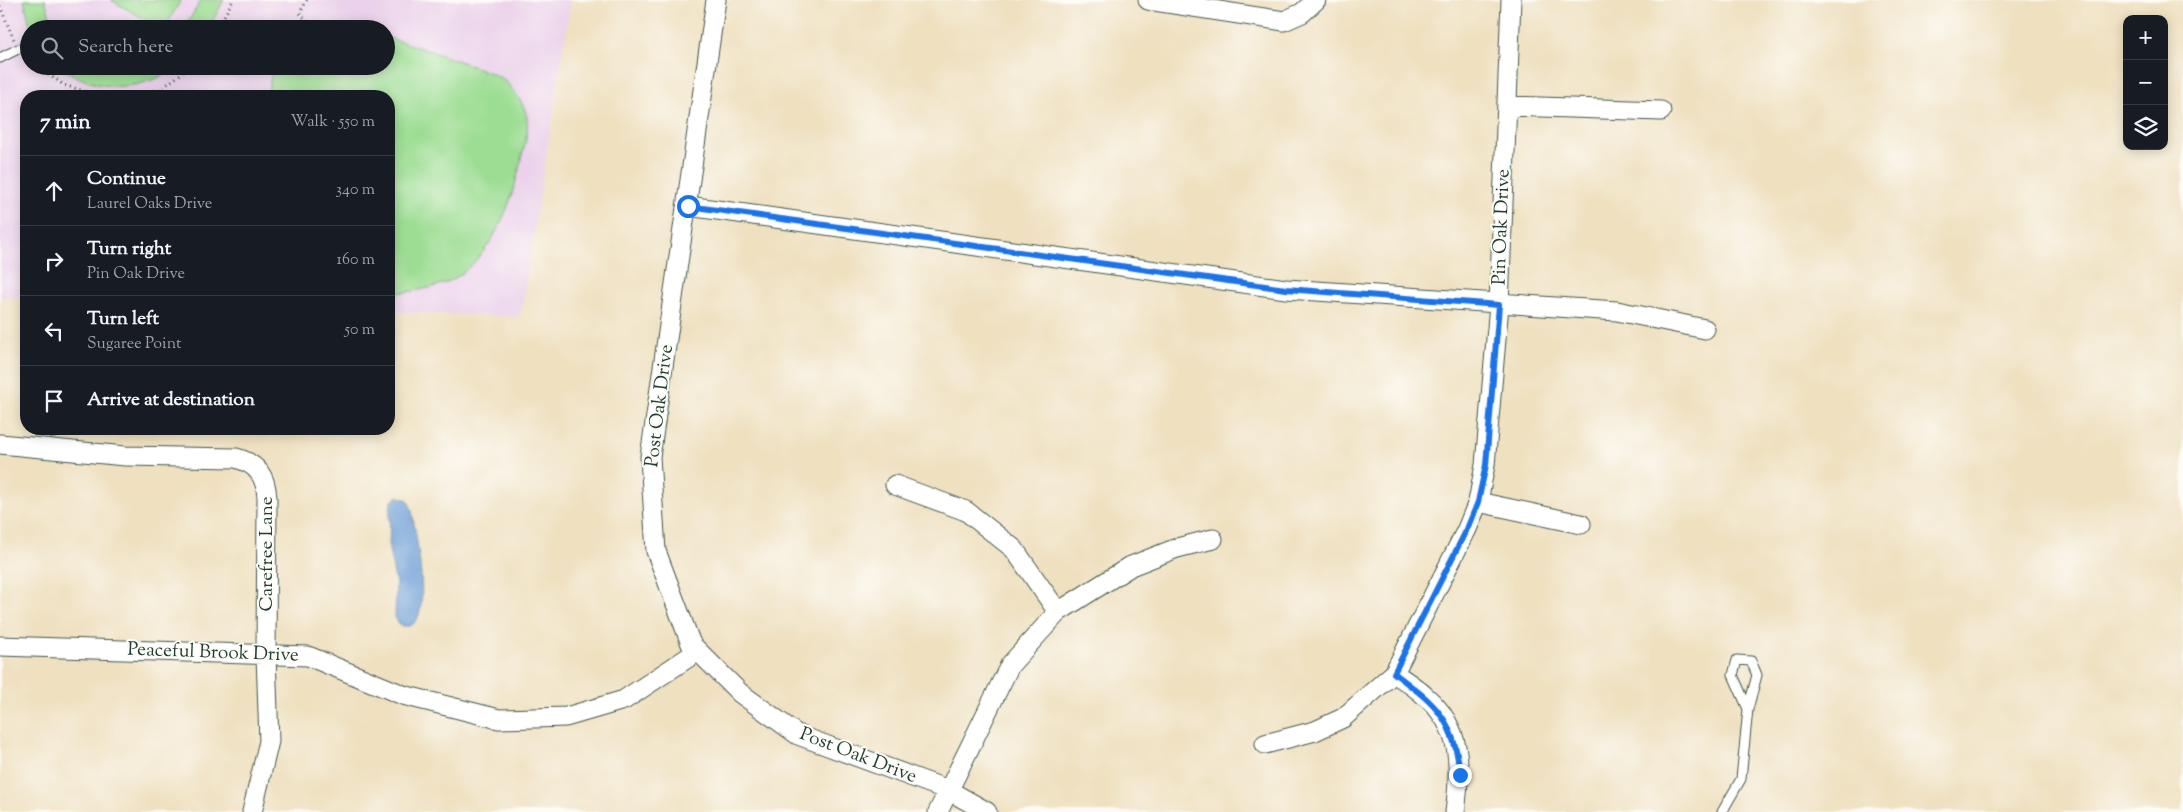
<!DOCTYPE html>
<meta charset="utf-8">
<style>
:root{--surface:#171b24;--page:#20242c;--text:#f1f3f6;--muted:#9ea1a6;--line:#363941}
body{margin:0;font-family:"Sorts Mill Goudy",serif;background:var(--page);color:var(--text)}
.controls{position:absolute;right:15px;top:15px;display:grid;overflow:hidden;border-radius:10px;box-shadow:0 2px 12px #0003}
.controls button{width:45px;height:45px;display:grid;place-items:center;padding:0;border:0;border-bottom:1px solid var(--line);background:var(--surface);color:var(--text);font:25px sans-serif}
.stop{position:absolute;width:15px;height:15px;margin:-11px;border:4px solid #1a73e8;border-radius:50%;background:#fff}
.stop.end{background:#1a73e8;border-color:#fff;box-shadow:0 1px 5px #0008}
.list{margin:0;padding:0;list-style:none}
h2{display:flex;justify-content:space-between;align-items:center;height:65px;margin:0;padding:0 20px;font-size:21px}
h2 small{font-size:16px;font-weight:400;color:var(--muted)}
.list li{display:grid;grid-template-columns:32px 1fr auto;gap:15px;align-items:center;box-sizing:border-box;height:70px;padding:0 20px;border-top:1px solid var(--line)}
.list b{display:block;font-size:19px;white-space:nowrap}
.list p{margin:0;font-size:16px;white-space:nowrap;color:var(--muted)}
.list em{font-size:16px;font-style:normal;color:var(--muted)}
.icon{flex:none;width:28px;height:28px;fill:none;stroke:currentColor;stroke-width:2;stroke-linecap:round;stroke-linejoin:round}
.map{position:relative;flex:none;width:2183px;height:812px;overflow:hidden}
.search{position:absolute;background:var(--surface);box-shadow:0 2px 12px #0003;left:20px;top:20px;width:375px;height:55px;display:flex;align-items:center;gap:12px;box-sizing:border-box;padding:0 18px;border-radius:28px;color:var(--muted);font-size:19px}
.panel{position:absolute;background:var(--surface);box-shadow:0 2px 12px #0003;left:20px;top:90px;width:375px;height:345px;border-radius:20px}
.map>svg:first-child{display:block}
.built{fill:#ebd1eb;fill-rule:evenodd}
.green{fill:#9cdd93;stroke:#5e8d64}
.water{fill:#6c9dd6;stroke:#466d85}
.lines{fill:none;stroke-linecap:round;stroke-linejoin:round}
.lane-casing{stroke:#3e5549;stroke-width:11}
.street-casing{stroke:#3e5549;stroke-width:21}
.path{stroke:#3e5549;stroke-width:3;stroke-dasharray:1 4;stroke-linecap:butt}
.lane{stroke:#fff;stroke-width:9}
.street{stroke:#fff;stroke-width:19}
.route{stroke:#1a73e8;stroke-width:6}
.labels{text-anchor:middle;dominant-baseline:central;stroke-width:4;stroke-linejoin:round;paint-order:stroke}
.street-label{font-size:19px;fill:#1f3d34;stroke:#fdfcf7}
</style>
<div class="map">
<svg width="2183" height="812" viewBox="0 0 2183 812">
<rect width="100%" height="100%" fill="#fdfcf7"/>
<filter id="ink" filterUnits="userSpaceOnUse"><feTurbulence type="fractalNoise" baseFrequency=".02" numOctaves="2"/><feDisplacementMap in="SourceGraphic" scale="10" xChannelSelector="R" yChannelSelector="G"/><feConvolveMatrix kernelMatrix="1 2 1 2 8 2 1 2 1" color-interpolation-filters="sRGB"/></filter>
<filter id="wash" filterUnits="userSpaceOnUse"><feTurbulence type="fractalNoise" baseFrequency=".0096" numOctaves="4" result="noise"/><feDisplacementMap in="SourceGraphic" scale="20" xChannelSelector="R" yChannelSelector="G"/><feGaussianBlur stdDeviation="1.12" result="paint"/><feColorMatrix in="noise" values="0 0 0 0 0 0 0 0 0 0 0 0 0 0 0 0 0 1.4 0 .05"/><feComposite in="paint" operator="in"/></filter>
<g filter="url(#wash)">
<rect width="100%" height="100%" fill="#efe0c0"/>
<path class="built" d="M0 0H571L520 317 389 312V96H26V298L0 297ZM29 29H386V66H29Z"/>
<path class="green" d="M24 0H45L54 29H31Z
M111 0H181L164 29H162Z
M201 0H224L208 29H184Z
M386 37C403 42 496 72 504 80 513 89 525 104 527 118 529 130 525 143 522 155 513 199 498 245 461 274 442 289 412 291 389 294V96H267L273 66H386Z
M60 66H178C143 92 95 94 60 66Z"/>
<path class="water" d="M398 496 408 500 412 510C414 529 439 639 400 625L395 617 396 584 389 550 390 508 392 501Z"/>
</g>
<g filter="url(#ink)">
<g class="lines">
<defs>
<path id="lane" d="M0 58 18 49
M1722 812 1741 779 1748 709 1757 675 1751 661 1737 660 1733 675 1748 709"/>
<path id="street" d="M716 0 650 457 656 551 691 644 740 693 798 735 948 790 987 812
M1148 0 1284 21 1302 13 1316 0
M1507 106 1661 111
M688 206 1286 289 1617 311 1705 329
M0 444 125 456 236 458C258 464 266 477 267 498L266 655 269 741 252 812
M895 485 966 511 1014 549 1058 612
M1478 502 1581 524
M0 646 308 656 403 695 499 719 566 717 624 700 698 651
M1394 673C1404 680 1416 687 1425 696 1463 728 1461 768 1455 812
M1265 744 1315 731 1343 718 1394 673 1467 529 1478 502 1485 465 1499 305 1511 0
M938 812 1010 665 1058 612 1131 566 1177 548 1213 539"/>
</defs>
<use href="#lane" class="lane-casing"/>
<use href="#street" class="street-casing"/>
<path class="path" d="M307 0 300 13 310 25
M0 6 14 40
M217 29 233 0
M36 66 64 85 100 96
M135 96 161 89 191 66"/>
<use href="#lane" class="lane"/>
<use href="#street" class="street"/>
</g>
</g>
<g class="lines" filter="url(#ink)">
<path class="route" d="M688 206 1286 289 1499 305 1486 465 1478 502 1467 529 1394 673C1436 705 1455 719 1460 775"/>
</g>
<g class="labels">
<g class="street-label">
<text transform="translate(1502 227) rotate(-88)">Pin Oak Drive</text>
<text transform="translate(660 406) rotate(-83)">Post Oak Drive</text>
<text transform="translate(267 554) rotate(-90)">Carefree Lane</text>
<text transform="translate(213 653) rotate(2)">Peaceful Brook Drive</text>
<text transform="translate(858 756) rotate(21)">Post Oak Drive</text>
</g>
</g>
</svg>
<div class="controls">
<button>+</button>
<button>−</button>
<button><svg class="icon" aria-label="layers" viewBox="0 0 24 24"><path d="M12 4l9 5-9 5-9-5zM3 14l9 5 9-5"/></svg></button>
</div>
<div class="stop" style="left:688px;top:206px"></div>
<div class="stop end" style="left:1460px;top:775px"></div>
<div class="search"><svg class="icon" aria-label="search" viewBox="0 0 24 24"><circle cx="10" cy="10" r="6"/><path d="M15 15l6 6"/></svg>Search here</div>
<section class="panel">
<h2>7 min<small>Walk · 550 m</small></h2>
<ul class="list">
<li><svg class="icon" aria-label="ahead" viewBox="0 0 24 24"><path d="M12 20V5M6 11l6-6 6 6"/></svg><div><b>Continue</b><p>Laurel Oaks Drive</p></div><em>340 m</em></li>
<li><svg class="icon" aria-label="right" viewBox="0 0 24 24"><path d="M7 20v-9h11M14 6l5 5-5 5"/></svg><div><b>Turn right</b><p>Pin Oak Drive</p></div><em>160 m</em></li>
<li><svg class="icon" aria-label="left" viewBox="0 0 24 24"><path d="M17 20v-9H6M10 6l-5 5 5 5"/></svg><div><b>Turn left</b><p>Sugaree Point</p></div><em>50 m</em></li>
<li><svg class="icon" aria-label="arrive" viewBox="0 0 24 24"><path d="M6 21V4h12l-3 4 3 4H6"/></svg><div><b>Arrive at destination</b></div></li>
</ul>
</section>
</div>
